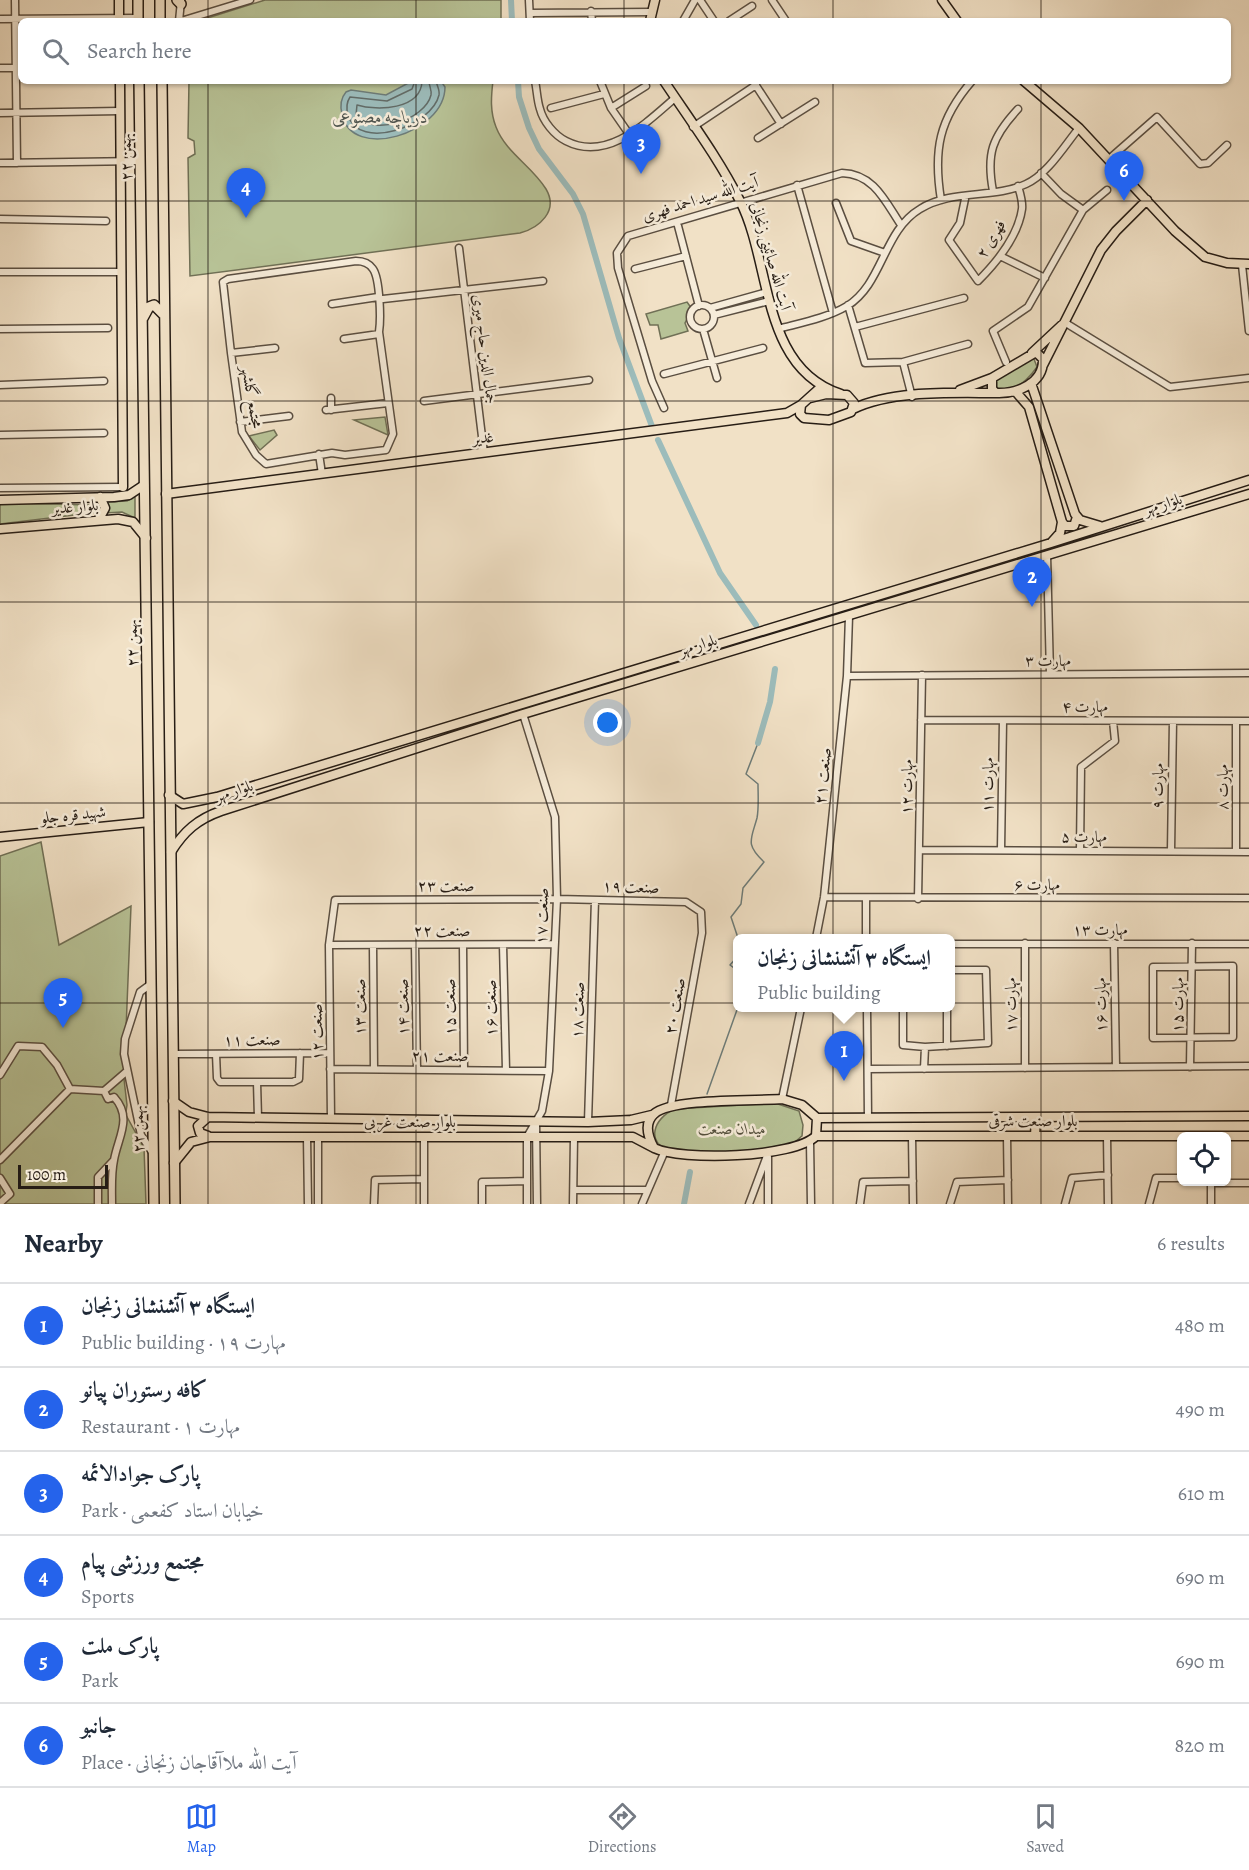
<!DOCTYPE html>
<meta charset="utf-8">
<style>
:root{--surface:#fff;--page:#f6f6f7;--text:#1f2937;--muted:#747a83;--line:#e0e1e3;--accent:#2563eb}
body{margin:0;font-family:Alegreya,Amiri,serif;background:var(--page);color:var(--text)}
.controls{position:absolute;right:18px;bottom:18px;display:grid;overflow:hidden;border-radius:9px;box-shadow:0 2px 4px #0004}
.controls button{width:54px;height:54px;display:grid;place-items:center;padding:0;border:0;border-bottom:2px solid var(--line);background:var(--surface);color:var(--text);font:30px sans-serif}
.scale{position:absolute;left:18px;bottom:15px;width:90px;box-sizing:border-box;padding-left:6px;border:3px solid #271d15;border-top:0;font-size:16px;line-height:21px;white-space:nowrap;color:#271d15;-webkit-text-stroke:4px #f6ecda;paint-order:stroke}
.you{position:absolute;left:608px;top:723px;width:21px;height:21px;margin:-15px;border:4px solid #fff;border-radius:50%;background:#1a73e8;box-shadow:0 0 0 9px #1a73e833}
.badge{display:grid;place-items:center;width:39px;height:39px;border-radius:50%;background:var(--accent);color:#fff;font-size:20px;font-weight:700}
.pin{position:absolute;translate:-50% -50px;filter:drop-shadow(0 2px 3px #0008)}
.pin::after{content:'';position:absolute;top:32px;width:21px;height:18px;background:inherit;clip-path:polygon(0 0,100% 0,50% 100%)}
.popup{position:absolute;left:733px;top:934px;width:222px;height:78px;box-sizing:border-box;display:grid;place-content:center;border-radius:9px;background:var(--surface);filter:drop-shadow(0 2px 4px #0005);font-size:20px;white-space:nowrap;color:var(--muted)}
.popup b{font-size:22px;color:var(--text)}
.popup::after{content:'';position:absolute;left:50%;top:100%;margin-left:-12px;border:12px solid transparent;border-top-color:var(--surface)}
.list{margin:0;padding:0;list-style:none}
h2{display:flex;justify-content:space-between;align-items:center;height:78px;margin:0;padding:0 24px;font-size:26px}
h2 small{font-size:20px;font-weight:400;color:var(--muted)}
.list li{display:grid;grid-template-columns:39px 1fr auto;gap:18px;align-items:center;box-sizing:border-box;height:84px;padding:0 24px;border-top:2px solid var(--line)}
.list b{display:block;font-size:22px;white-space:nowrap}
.list p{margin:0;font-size:20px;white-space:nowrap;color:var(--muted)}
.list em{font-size:20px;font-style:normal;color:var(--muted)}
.icon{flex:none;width:33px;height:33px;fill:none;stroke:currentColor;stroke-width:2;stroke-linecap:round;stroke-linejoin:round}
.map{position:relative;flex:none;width:1249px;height:1204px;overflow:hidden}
.search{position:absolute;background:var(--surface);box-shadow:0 2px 4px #0004;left:18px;right:18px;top:18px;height:66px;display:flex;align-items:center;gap:15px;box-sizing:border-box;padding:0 21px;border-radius:9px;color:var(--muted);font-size:22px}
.sheet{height:582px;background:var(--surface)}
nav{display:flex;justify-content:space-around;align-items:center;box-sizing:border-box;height:84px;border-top:2px solid var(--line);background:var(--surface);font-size:16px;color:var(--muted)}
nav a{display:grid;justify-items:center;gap:3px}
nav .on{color:var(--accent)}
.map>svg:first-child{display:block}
.green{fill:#b8c397;stroke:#707056;stroke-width:1.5}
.water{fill:#9cbcbb;stroke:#6d7c79;stroke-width:1.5}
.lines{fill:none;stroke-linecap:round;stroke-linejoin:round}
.shore{stroke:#626c68;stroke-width:1.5}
.stream{stroke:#6d7c79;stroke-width:1.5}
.canal{stroke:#9cbcbb;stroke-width:6}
.minor-casing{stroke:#5a4e41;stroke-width:9}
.major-casing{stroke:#271d15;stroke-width:11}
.highway-casing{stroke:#271d15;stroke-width:12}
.minor{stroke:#f6ecda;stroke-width:6}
.major{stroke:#f1e1c6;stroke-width:8}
.highway{stroke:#f1e1c6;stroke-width:9}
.grid{fill:none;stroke:#271d15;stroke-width:1.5;stroke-opacity:0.55}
.labels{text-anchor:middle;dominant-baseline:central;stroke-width:5;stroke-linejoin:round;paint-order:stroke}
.street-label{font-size:16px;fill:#271d15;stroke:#f6ecda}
.park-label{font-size:16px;font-style:italic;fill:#524f3c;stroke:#f6ecda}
.water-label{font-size:18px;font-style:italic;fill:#50554f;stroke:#f6ecda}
</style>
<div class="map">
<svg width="1249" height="1204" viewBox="0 0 1249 1204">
<rect width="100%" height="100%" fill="#f1e1c6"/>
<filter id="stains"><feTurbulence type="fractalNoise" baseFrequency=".00333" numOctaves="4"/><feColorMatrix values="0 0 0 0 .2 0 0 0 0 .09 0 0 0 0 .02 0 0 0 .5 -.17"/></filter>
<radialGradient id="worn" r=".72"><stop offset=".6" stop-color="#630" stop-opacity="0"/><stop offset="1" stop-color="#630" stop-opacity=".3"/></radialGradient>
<path class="green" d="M265 0H501V21H198Z
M189 81H493C491 97 490 112 496 127 506 153 532 166 546 189 559 211 539 228 520 233L190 276 188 158 195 154 194 141 188 138Z
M687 302 692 309 685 323 688 331 661 339 658 325H650L646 314Z
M1029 359H1034L1037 367C1027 381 1011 396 993 387L995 380Z
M385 417 388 435 354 420Z
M274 430 277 435 260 450 249 436Z
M135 496V518L122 512 105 513 106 502 127 501Z
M0 503 94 505 99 508 97 512 91 513 0 524Z
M41 842 59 945 131 906 124 1079 127 1105 123 1132 127 1117 144 1148 146 1204H0V856Z
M775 1103 799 1111 803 1125 802 1136C798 1139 795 1143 790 1144 770 1151 691 1157 671 1151 645 1144 653 1118 675 1109Z"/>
<path class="water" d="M412 81H441L445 87C445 134 351 162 342 114 340 106 340 99 346 92L351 90 386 95Z"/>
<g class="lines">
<path class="shore" d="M415 81 412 89 387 101 350 97C346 103 346 108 348 115 359 152 432 126 439 95 440 90 437 86 436 81
M422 81C421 110 377 111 357 105L356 115C372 137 425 120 431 95 432 90 429 86 429 81"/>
<path class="stream" d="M738 938 731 917 741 904 743 888 764 862C745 844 751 840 757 818 759 808 758 794 758 784L746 774 758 743
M738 956 730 965 738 971
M707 1094 738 1007"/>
<path class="canal" d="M511 0 512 21
M518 81 519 97 529 128 539 149 573 194 583 214 619 338 653 429
M658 440 720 573 756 625
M758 743 770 702 775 669
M684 1204 690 1172"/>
<defs>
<path id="minor" d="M15 0 17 163
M529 0 530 21
M700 0 714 21
M772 0 786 21
M591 11 592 21
M530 13 651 12
M0 19 138 18
M179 21 181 1
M181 21 250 0
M683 21 695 0
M729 21 752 6
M0 68H21
M535 81C537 90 537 100 540 109 543 121 554 135 566 141 607 162 645 124 675 98
M600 81 611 108 629 134
M753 81 781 124
M551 108 604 94
M611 108 646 86
M0 113 120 111
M693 127 756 85
M758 138 815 102
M1108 160 1157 117 1200 164 1208 163 1227 145
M0 163 141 161
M1041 173 1061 194 1083 210
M797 185 833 313
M993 191C986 154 992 137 1018 109
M965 199 960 223 949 240 978 281C997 262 1018 237 1022 209 1023 202 1020 193 1018 186
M941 200C933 150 939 119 972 81
M836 203 851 241 885 253
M0 219 106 221
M678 226 699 306
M459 248 484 453
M1000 256 1045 278
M1242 265 1249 331
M635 269 686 256
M0 272H122
M383 299 543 281
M332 304 378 297
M848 305 865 363 903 362
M690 317a12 12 0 1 1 24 0a12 12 0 1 1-24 0Z
M710 308 767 292
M714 315 769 301
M1064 322 1170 387 1249 378
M855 327 964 298
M0 329 108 328
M703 329 717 378
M778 329C800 323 827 318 847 306 883 284 883 231 920 209 952 189 993 199 1026 184 1047 175 1065 145 1079 128
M344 339 379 334
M231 353 223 282 228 279 356 261C363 261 369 263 373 269 380 279 381 319 379 332L393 434 386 450 345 455 332 453 266 464 256 455 242 432 231 353 275 348
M1006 362 993 331 1028 307 1083 210 1107 190
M664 374 763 348
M0 385 104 381
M912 397 903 362 968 344
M331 398V410
M424 401 589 380
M664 408 652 381 618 268 617 253 628 236 842 173C874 174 885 201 901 225
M326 410 388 403
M240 422 289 416
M0 435 104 433
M319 454 322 474
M0 488 123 487
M1047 555 1050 674
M847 676 1249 673
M523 714 555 817 557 899 549 1071 542 1111 527 1137V1204
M921 720 1249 721
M1236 721V852
M919 850 1249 852
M1001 850 1003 721
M1080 851 1081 767 1115 741 1113 721
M1171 851 1173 721
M824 897 1249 898
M866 899V938
M918 899 922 675
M816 938 824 897 847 676 849 616
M1114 943 1116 1067
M950 944H1249
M329 945 554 944
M373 945 374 1069
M415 945 417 1070
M463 945 464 1070
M503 945 506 1070
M1233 966V1037L1153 1038V967Z
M151 984 140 992 125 1039 124 1054 141 1135 152 1152
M867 1008 868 1118
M903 1008V1045L925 1047 988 1043 986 970H950
M947 1008V1046
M174 1054 330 1053
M216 1054 217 1078 220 1082H293L299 1079 300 1053
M1190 1067 1192 943
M1025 1068V943
M330 1069 549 1071
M868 1069 1249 1066
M924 1069 925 1047
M0 1075 18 1046 42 1047 57 1065 70 1089 104 1091 126 1072
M257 1082 258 1118
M104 1091 108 1099 114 1097C133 1118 118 1137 114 1160 111 1174 112 1190 112 1204
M782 1099 801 1008
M331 1118 329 945 335 900 557 899 686 902 701 912 702 933 671 1105
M536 1122 537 1204
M588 1122 595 900
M912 1136 913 1204
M1007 1136 1008 1204
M1107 1136 1108 1204
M307 1137 308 1204
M424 1138V1204
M810 1142 811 1204
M768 1157V1204
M0 1160 70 1089
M0 1178 10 1194 0 1203
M1211 1182V1204
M1211 1183H1249
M574 1190H648
M98 1204V1177L113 1161
M318 1204V1137
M374 1204 375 1180 424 1179
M482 1204V1182L527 1181
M573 1204 574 1137
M642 1204 664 1153
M749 1204 768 1153
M860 1204 863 1182 913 1181
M950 1204 957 1182 1008 1180
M1065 1204 1072 1178 1108 1175
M1149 1204 1156 1178H1182"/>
<path id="major" d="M119 0V21
M942 0 957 21
M650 21 655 0
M120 81 123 487
M664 81C690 120 719 159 740 201 772 263 760 368 841 394
M1024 81 1079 128 1175 231 1205 257 1227 263 1249 264
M1036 352 1043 359C1044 384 1016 394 996 393L992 389V378Z
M1032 353 1062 325
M1043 365 1101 250 1116 231 1147 200
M1031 383 1075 514 1080 520 1100 526
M960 390 992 378
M1016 392 1029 407 1062 522 1060 533 1052 542
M810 398 826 394 847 395 854 403 851 412 829 420 804 418 800 414 801 405 821 387
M853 409C892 390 952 393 996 393
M166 494 787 413 801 405
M0 500 114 497 129 495 144 485
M99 519 105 508 100 497
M1062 522 1065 526H1074L1077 517
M0 529 118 519 133 522 146 538
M169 795 183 804 217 797 1051 543 1249 480
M0 837 149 822
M171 852C184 831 198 819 221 811L523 714 1249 494
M782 1099 802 1105 817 1118 816 1136C794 1158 681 1161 654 1148 648 1137 644 1123 654 1114 671 1098 756 1101 782 1099Z
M173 1101 189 1112 208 1117 588 1122 631 1120 652 1115
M208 1117 198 1126 200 1133 208 1136
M817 1118 1249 1116
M816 1136H1249
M1035 1136 1036 1117
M174 1163 191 1142 210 1137H633L654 1148"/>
<path id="highway" d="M160 0V21
M177 0 181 4
M138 21V0
M139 81 154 1204
M162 81 175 1204
M143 318 149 307 154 305 163 314"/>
</defs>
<use href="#minor" class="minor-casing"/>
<use href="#major" class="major-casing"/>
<use href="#highway" class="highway-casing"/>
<use href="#minor" class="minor"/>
<use href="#major" class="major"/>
<use href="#highway" class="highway"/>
</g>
<path class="grid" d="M208 0V21M416 0V21M624 0V21M833 0V21M1041 0V21M208 81V1204M416 81V1204M624 81V1204M833 81V1204M1041 81V1204M0 201H1249M0 401H1249M0 602H1249M0 803H1249M0 1003H1249"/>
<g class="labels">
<g class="street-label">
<text transform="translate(126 157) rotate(-91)">۲۲ بهمن</text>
<text transform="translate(700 199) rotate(-17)">آیت الله سید احمد فهری</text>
<text transform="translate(991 239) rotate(-59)">فهری ۲</text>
<text transform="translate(771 256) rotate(74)">آیت الله صائینی زنجانی</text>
<text transform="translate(485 349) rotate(83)">جمال الدین حاج میری</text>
<text transform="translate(252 397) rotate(80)">مجتمع گلشهر</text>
<text transform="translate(483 438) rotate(-7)">غدیر</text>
<text transform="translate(1163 504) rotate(-17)">بلوار مهر</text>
<text transform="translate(75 507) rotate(-5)">بلوار غدیر</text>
<text transform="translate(132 643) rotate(-91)">۲۲ بهمن</text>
<text transform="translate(698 645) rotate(-17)">بلوار مهر</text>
<text x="1048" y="661">مهارت ۳</text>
<text x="1085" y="707">مهارت ۴</text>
<text transform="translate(823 776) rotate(-84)">صنعت ۲۱</text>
<text transform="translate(988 785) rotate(-89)">مهارت ۱۱</text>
<text transform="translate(1158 786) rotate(-89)">مهارت ۹</text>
<text transform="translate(907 787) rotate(-89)">مهارت ۱۲</text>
<text transform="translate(1223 787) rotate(-90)">مهارت ۸</text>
<text transform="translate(234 791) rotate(-18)">بلوار مهر</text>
<text transform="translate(73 815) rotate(-6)">شهید قره جلو</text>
<text x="1084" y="837">مهارت ۵</text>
<text x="1037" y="885">مهارت ۶</text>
<text x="446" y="886">صنعت ۲۳</text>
<text transform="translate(631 887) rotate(2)">صنعت ۱۹</text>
<text transform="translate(542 916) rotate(-88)">صنعت ۱۷</text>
<text x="1100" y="930">مهارت ۱۳</text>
<text x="442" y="931">صنعت ۲۲</text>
<text transform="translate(1011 1005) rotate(-90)">مهارت ۱۷</text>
<text transform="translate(1101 1005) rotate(-91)">مهارت ۱۶</text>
<text transform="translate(1178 1005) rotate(-89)">مهارت ۱۵</text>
<text transform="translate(675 1006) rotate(-80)">صنعت ۲۰</text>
<text transform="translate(360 1007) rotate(-90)">صنعت ۱۳</text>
<text transform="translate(403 1007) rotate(-91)">صنعت ۱۴</text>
<text transform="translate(450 1007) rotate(-91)">صنعت ۱۵</text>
<text transform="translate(491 1008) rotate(-91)">صنعت ۱۶</text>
<text transform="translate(578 1010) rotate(-88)">صنعت ۱۸</text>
<text transform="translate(317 1032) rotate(-91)">صنعت ۱۲</text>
<text transform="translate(252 1040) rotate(-1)">صنعت ۱۱</text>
<text x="440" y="1056">صنعت ۲۱</text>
<text x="1033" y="1121">بلوار صنعت شرقی</text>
<text x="410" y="1122">بلوار صنعت غربی</text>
<text transform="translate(138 1129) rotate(-91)">۲۲ بهمن</text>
</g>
<g class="park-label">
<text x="732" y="1129">میدان صنعت</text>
</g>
<g class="water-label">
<text x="380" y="117">دریاچه مصنوعی</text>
</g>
</g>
<rect width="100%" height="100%" filter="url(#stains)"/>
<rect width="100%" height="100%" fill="url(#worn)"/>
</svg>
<div class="controls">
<button><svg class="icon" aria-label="locate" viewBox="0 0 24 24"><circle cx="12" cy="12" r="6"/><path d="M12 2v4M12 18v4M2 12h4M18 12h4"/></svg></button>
</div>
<div class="scale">100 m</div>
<div class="you"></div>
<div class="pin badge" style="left:844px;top:1081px">1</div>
<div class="popup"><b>ایستگاه ۳ آتشنشانی زنجان</b>Public building</div>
<div class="pin badge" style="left:1032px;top:607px">2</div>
<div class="pin badge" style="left:641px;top:174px">3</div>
<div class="pin badge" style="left:246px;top:218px">4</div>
<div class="pin badge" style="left:63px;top:1028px">5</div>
<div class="pin badge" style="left:1124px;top:201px">6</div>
<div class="search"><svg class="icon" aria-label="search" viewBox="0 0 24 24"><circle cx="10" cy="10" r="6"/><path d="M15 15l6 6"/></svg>Search here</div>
</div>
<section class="sheet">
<h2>Nearby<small>6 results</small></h2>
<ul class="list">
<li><span class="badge">1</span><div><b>ایستگاه ۳ آتشنشانی زنجان</b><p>Public building · مهارت ۱۹</p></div><em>480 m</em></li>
<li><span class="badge">2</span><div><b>كافه رستوران پيانو</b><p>Restaurant · مهارت ۱</p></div><em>490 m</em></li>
<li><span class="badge">3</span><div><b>پارک جوادالائمه</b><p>Park · خیابان استاد کفعمی</p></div><em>610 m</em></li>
<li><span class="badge">4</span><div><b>مجتمع ورزشی پیام</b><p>Sports</p></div><em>690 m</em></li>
<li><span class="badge">5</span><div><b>پارک ملت</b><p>Park</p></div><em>690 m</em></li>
<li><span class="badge">6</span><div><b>جانبو</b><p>Place · آیت الله ملاآقاجان زنجانی</p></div><em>820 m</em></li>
</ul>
</section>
<nav>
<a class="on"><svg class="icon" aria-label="map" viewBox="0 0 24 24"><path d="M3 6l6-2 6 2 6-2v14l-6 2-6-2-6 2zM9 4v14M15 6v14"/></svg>Map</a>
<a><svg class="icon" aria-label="directions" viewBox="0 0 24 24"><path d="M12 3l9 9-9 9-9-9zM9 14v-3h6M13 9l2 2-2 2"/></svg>Directions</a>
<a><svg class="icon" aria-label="saved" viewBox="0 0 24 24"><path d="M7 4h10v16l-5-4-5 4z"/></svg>Saved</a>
</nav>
